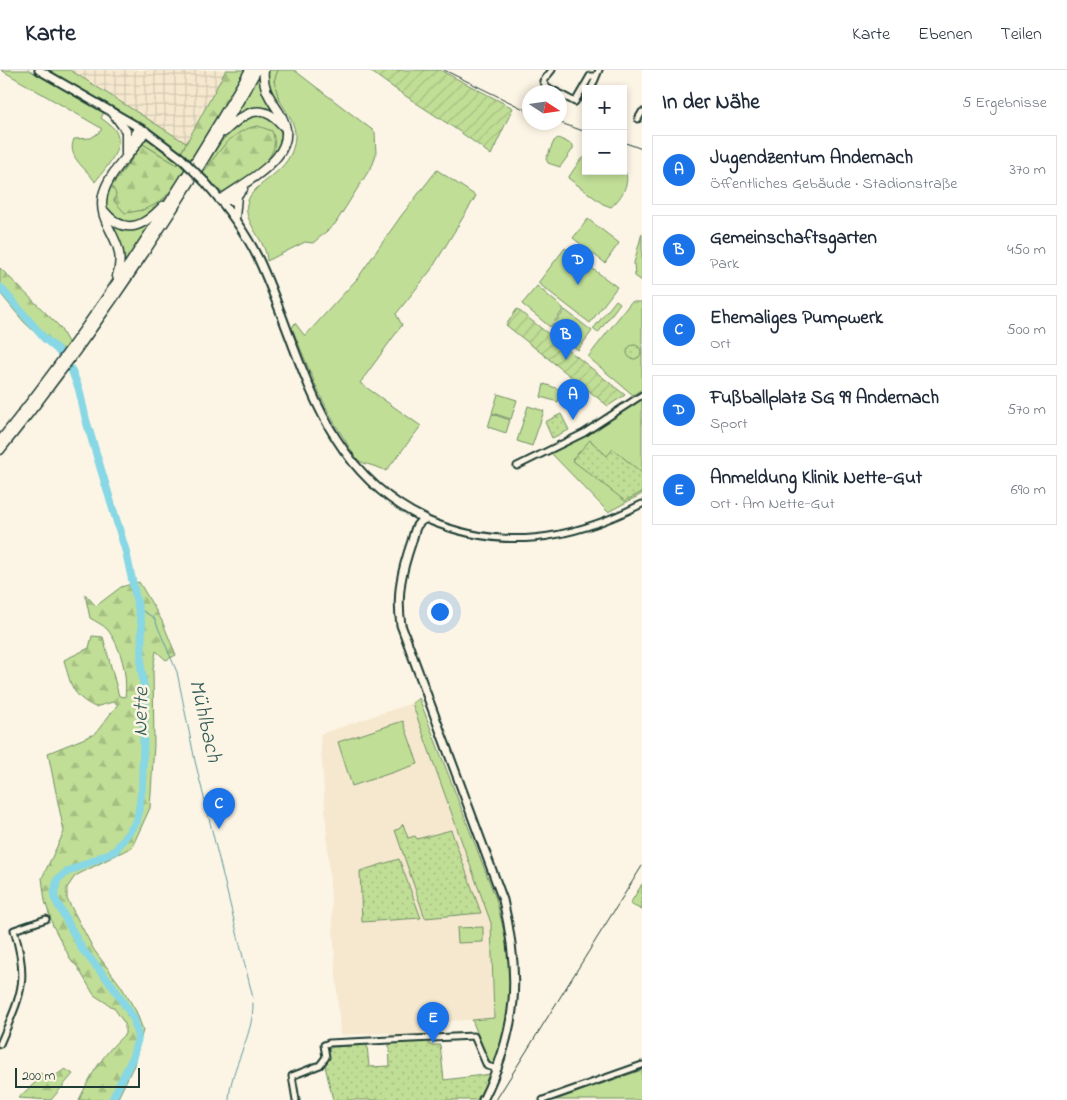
<!DOCTYPE html>
<html lang="de">
<meta charset="utf-8">
<style>
:root{--surface:#fff;--page:#f6f6f7;--text:#1f2937;--muted:#747a83;--line:#e0e1e3;--accent:#1a73e8}
body{margin:0;font-family:"Indie Flower",sans-serif;background:var(--page);color:var(--text)}
.controls{position:absolute;right:15px;top:15px;display:grid;overflow:hidden;border-radius:0px;box-shadow:0 2px 8px #0003}
.controls button{width:45px;height:45px;display:grid;place-items:center;padding:0;border:0;border-bottom:1px solid var(--line);background:var(--surface);color:var(--text);font:25px sans-serif}
.compass{position:absolute;left:522px;top:15px;width:45px;height:45px;border-radius:50%;background:var(--surface);box-shadow:0 2px 8px #0003;rotate:102deg}
.scale{position:absolute;left:15px;bottom:12px;width:125px;box-sizing:border-box;padding-left:5px;border:2px solid #1f3d34;border-top:0;font-size:14px;line-height:18px;white-space:nowrap;color:#1f3d34;-webkit-text-stroke:4px #fcf5e5;paint-order:stroke}
.you{position:absolute;left:439px;top:541px;width:18px;height:18px;margin:-12px;border:4px solid #fff;border-radius:50%;background:#1a73e8;box-shadow:0 0 0 8px #1a73e833}
.badge{display:grid;place-items:center;width:32px;height:32px;border-radius:50%;background:var(--accent);color:#fff;font-size:16px;font-weight:700}
.pin{position:absolute;translate:-50% -41px;filter:drop-shadow(0 1px 2px #0008)}
.pin::after{content:'';position:absolute;top:26px;width:18px;height:15px;background:inherit;clip-path:polygon(0 0,100% 0,50% 100%)}
.list{margin:0;padding:0;list-style:none}
h2{display:flex;justify-content:space-between;align-items:center;height:65px;margin:0;padding:0 20px;font-size:21px}
h2 small{font-size:16px;font-weight:400;color:var(--muted)}
.list li{display:grid;grid-template-columns:32px 1fr auto;gap:15px;align-items:center;box-sizing:border-box;height:70px;margin:0 10px 10px;padding:0 10px;border:1px solid var(--line);border-radius:0px}
.list b{display:block;font-size:19px;white-space:nowrap}
.list p{margin:0;font-size:16px;white-space:nowrap;color:var(--muted)}
.list em{font-size:16px;font-style:normal;color:var(--muted)}
.map{position:relative;flex:none;width:642px;height:1030px;overflow:hidden}
header{display:flex;align-items:center;gap:30px;box-sizing:border-box;height:70px;padding:0 25px;background:var(--surface);border-bottom:1px solid var(--line)}
header strong{font-size:24px}
nav{display:flex;gap:28px;margin-inline-start:auto;font-size:18px}
main{display:flex}
aside{flex:1;background:var(--surface)}
.map>svg:first-child{display:block}
.built{fill:#f6e8cf}
.industrial{fill:url(#industrial-grid)}
.grass{fill:#c1de96;stroke:#708e65}
.forest{fill:url(#forest-firs);stroke:#708e65}
.park{fill:url(#park-dots);stroke:#708e65}
.garden{fill:url(#garden-furrows);stroke:#708e65}
.lines{fill:none;stroke-linecap:round;stroke-linejoin:round}
.stream{stroke:#5e999e;stroke-width:1}
.river{stroke:#88d7e5;stroke-width:8}
.minor-casing{stroke:#1f3d34;stroke-width:9}
.major-casing{stroke:#1f3d34;stroke-width:11}
.highway-casing{stroke:#1f3d34;stroke-width:11}
.minor{stroke:#fcf5e5;stroke-width:5}
.major{stroke:#fcf5e5;stroke-width:7}
.highway{stroke:#fcf5e5;stroke-width:8}
.rail{stroke:#1f3d34;stroke-width:1}
.major-bridge-casing{stroke:#1f3d34;stroke-width:11;stroke-linecap:butt}
.major-bridge{stroke:#fcf5e5;stroke-width:7}
.labels{text-anchor:middle;dominant-baseline:central;stroke-width:5;stroke-linejoin:round;paint-order:stroke}
.water-label{font-size:22px;font-style:italic;fill:#345c57;stroke:#fcf5e5}
</style>
<header>
<strong>Karte</strong>
<nav><a>Karte</a><a>Ebenen</a><a>Teilen</a></nav>
</header>
<main>
<div class="map">
<svg width="642" height="1030" viewBox="0 0 642 1030">
<defs>
<pattern id="industrial-grid" width="8" height="8" patternUnits="userSpaceOnUse" patternTransform="scale(1.25)"><rect width="8" height="8" fill="#f6e8cf"/><path d="M0 4h8M4 0v8" fill="none" stroke="#d2c8b2"/></pattern>
<pattern id="forest-firs" width="22" height="20" patternUnits="userSpaceOnUse" patternTransform="scale(1.25)"><rect width="22" height="20" fill="#c1de96"/><path d="M5 1l3.5 6h-7zM16 11l3.5 6h-7z" fill="#a5bf82"/></pattern>
<pattern id="park-dots" width="8" height="8" patternUnits="userSpaceOnUse" patternTransform="scale(1.25)"><rect width="8" height="8" fill="#c1de96"/><path d="M2 2h.1M6 6h.1" fill="none" stroke="#a5bf82" stroke-width="1.8" stroke-linecap="round"/></pattern>
<pattern id="garden-furrows" width="10" height="10" patternUnits="userSpaceOnUse" patternTransform="scale(1.25)"><rect width="10" height="10" fill="#c1de96"/><path d="M-1 1l2-2M0 10L10 0M9 11l2-2" fill="none" stroke="#a5bf82"/></pattern>
</defs>
<rect width="100%" height="100%" fill="#fcf5e5"/>
<filter id="ink" filterUnits="userSpaceOnUse"><feTurbulence type="fractalNoise" baseFrequency=".02" numOctaves="2"/><feDisplacementMap in="SourceGraphic" scale="10" xChannelSelector="R" yChannelSelector="G"/><feConvolveMatrix kernelMatrix="1 2 1 2 8 2 1 2 1" color-interpolation-filters="sRGB"/></filter>
<g filter="url(#ink)">
<path class="built" d="M412 633 491 853 494 948 436 952V960L419 964V966L390 968 389 963 340 965 320 664Z"/>
<path class="industrial" d="M70 0H226L186 73Z"/>
<path class="grass" d="M1 0H29L104 42 101 48C106 52 113 56 116 62 125 78 104 100 95 112 87 98 66 88 74 69L91 68 101 61V58Z
M47 0H70L186 73 181 83 147 57Z
M278 0H294L375 62 376 84 373 94 335 154 313 173 305 172 267 191C267 171 243 153 247 134 251 111 293 105 295 67 297 43 263 24 278 0Z
M259 3 281 48 264 40 232 51 231 50Z
M265 44C288 63 286 71 266 92L272 83 226 73 203 103 201 101 231 58 247 46Z
M558 68 573 75V79L560 97 548 93 546 89 554 71Z
M143 69 152 70 179 91 177 95 143 74 112 116 141 141 167 127 152 144 132 154C128 153 121 152 117 150 86 132 131 85 143 69Z
M586 87V101H623V99C633 110 621 129 611 137L603 134 568 108 581 89Z
M437 100 476 126 431 200 396 244 402 255 360 313 421 356 386 401C378 396 362 394 358 390 352 384 348 374 343 367 321 333 308 296 292 258L295 253 305 266 357 209 401 146Z
M106 144 120 156 154 150 124 195Z
M588 149 619 173 605 193 573 168Z
M642 163V211L635 206 634 193Z
M565 178 617 217 590 253 538 213Z
M537 216 564 239 550 257 522 234Z
M616 230 620 233 598 263 593 259Z
M631 232H642V319L633 325 588 287Z
M565 240 592 261 578 280 551 258Z
M544 314 562 320 558 332 541 327Z
M498 324 517 330 511 349 492 343Z
M642 329V424L608 442 550 382Z
M528 336 544 341 532 376 517 371Z
M492 344 510 350 506 363 488 357Z
M419 628 496 829 509 882 511 921 508 948 495 996H491L472 950 494 948 491 853 412 633Z
M403 651 418 694 352 716 338 672Z
M642 814V840L630 834Z
M483 857V872L458 873 457 858Z
M642 1000V1030H555Z"/>
<path class="forest" d="M226 0H245L190 91 181 83Z
M265 0H278L274 11 279 30 276 35 271 27Z
M258 56 272 61C274 66 275 71 274 77 271 92 236 123 221 122L203 103C218 83 231 60 258 56Z
M143 74 177 95 178 93 185 100C167 127 160 139 125 143L114 131 116 124 112 116Z
M0 198 59 256 69 274 59 285 24 252 0 223Z
M139 512 162 551 176 585 166 590 156 581 153 599 154 675 150 738 132 777 75 806 67 818V829L94 880 121 916 136 941 143 960 134 995 117 1030H79C91 1004 104 983 125 964V954L114 938 94 925 77 896 72 892 53 856 45 831 42 808 64 762 48 683 95 664 118 634 113 632 95 637C71 625 71 615 64 590L89 578 92 566 103 567 119 626 125 627C128 606 121 576 107 559 103 555 95 551 90 548L85 524 96 536 121 517Z
M65 999 73 1004 51 1030 18 1028 36 1012 40 1003 52 1008Z"/>
<path class="park" d="M627 282a7 7 0 1 1 14 0a7 7 0 1 1-14 0Z
M561 344 569 360 552 368 545 352Z
M590 370 607 386 613 379 642 403V422L625 431 572 390Z
M403 754 408 768 415 766 417 769 451 760 481 843 425 848 395 760 399 759Z
M399 789 421 848 362 852 360 801Z
M429 971V975H440L444 1010 491 1004 477 1030H333L325 996C328 990 327 981 332 977L367 975 369 997 390 996 389 973Z"/>
<path class="garden" d="M369 0H440L513 38 491 85C453 54 409 31 369 0Z
M517 239 625 325 608 336 506 255Z"/>
<g class="lines">
<path class="stream" d="M138 538 154 548 177 602 195 691 253 928
M229 1030C230 997 254 967 253 933"/>
<path class="river" d="M0 217 44 268 58 280 72 301 79 319 86 350 126 482 142 556 141 597 145 624 142 718 137 751 115 781 67 802 57 810 54 827 82 879 112 915 134 949 138 968 132 989 112 1030"/>
<defs>
<path id="minor" d="M552 0 543 11 547 18 557 22
M591 19 599 0
M560 24 575 32 590 6H595
M585 30 586 28
M638 49 642 42
M517 396 584 363 642 325
M425 449C502 482 569 471 642 434
M0 974C20 926 30 913 14 860L46 849
M296 1030 292 1006 320 995 326 987 324 975 329 973 474 966 487 996 498 999
M543 1030 642 995"/>
<path id="major" d="M39 0 145 61 181 88
M205 112C226 136 245 161 259 190 304 288 318 398 425 449
M425 449C415 453 415 461 412 471 402 500 396 524 401 555L503 830C521 907 518 959 483 1030"/>
<path id="highway" d="M113 43 126 61V84
M224 62C244 43 261 30 283 56
M128 76 137 62 145 61
M220 130C247 110 307 84 279 42 270 28 262 18 264 0
M220 130H232L243 119
M104 141C125 167 144 156 163 136
M235 148 237 126
M117 206C129 169 96 157 103 125 109 100 134 83 145 61
M0 371C93 255 175 129 250 0
M0 380C96 261 181 133 257 0"/>
</defs>
<use href="#minor" class="minor-casing"/>
<use href="#major" class="major-casing"/>
<use href="#highway" class="highway-casing"/>
<use href="#minor" class="minor"/>
<use href="#major" class="major"/>
<use href="#highway" class="highway"/>
<path class="rail" d="M444 0 530 42
M558 52 586 62
M623 72 642 79
M496 1030 642 796"/>
<defs>
<path id="major-bridge" d="M181 88 205 112"/>
</defs>
<use href="#major-bridge" class="major-bridge-casing"/>
<use href="#major-bridge" class="major-bridge"/>
</g>
</g>
<g class="labels">
<g class="water-label">
<text transform="translate(142 642) rotate(-89)">Nette</text>
<text transform="translate(204 651) rotate(77)">Mühlbach</text>
</g>
</g>
</svg>
<div class="controls">
<button>+</button>
<button>−</button>
</div>
<svg class="compass" viewBox="-18 -18 36 36"><path d="M0-13l5 13h-10z" fill="#e53935"/><path d="M0 13l5-13h-10z" fill="#747a83"/></svg>
<div class="scale">200 m</div>
<div class="you"></div>
<div class="pin badge" style="left:573px;top:350px">A</div>
<div class="pin badge" style="left:566px;top:290px">B</div>
<div class="pin badge" style="left:219px;top:759px">C</div>
<div class="pin badge" style="left:578px;top:215px">D</div>
<div class="pin badge" style="left:433px;top:973px">E</div>
</div>
<aside>
<h2>In der Nähe<small>5 Ergebnisse</small></h2>
<ul class="list">
<li><span class="badge">A</span><div><b>Jugendzentum Andernach</b><p>Öffentliches Gebäude · Stadionstraße</p></div><em>370 m</em></li>
<li><span class="badge">B</span><div><b>Gemeinschaftsgarten</b><p>Park</p></div><em>450 m</em></li>
<li><span class="badge">C</span><div><b>Ehemaliges Pumpwerk</b><p>Ort</p></div><em>500 m</em></li>
<li><span class="badge">D</span><div><b>Fußballplatz SG 99 Andernach</b><p>Sport</p></div><em>570 m</em></li>
<li><span class="badge">E</span><div><b>Anmeldung Klinik Nette-Gut</b><p>Ort · Am Nette-Gut</p></div><em>690 m</em></li>
</ul>
</aside>
</main>
